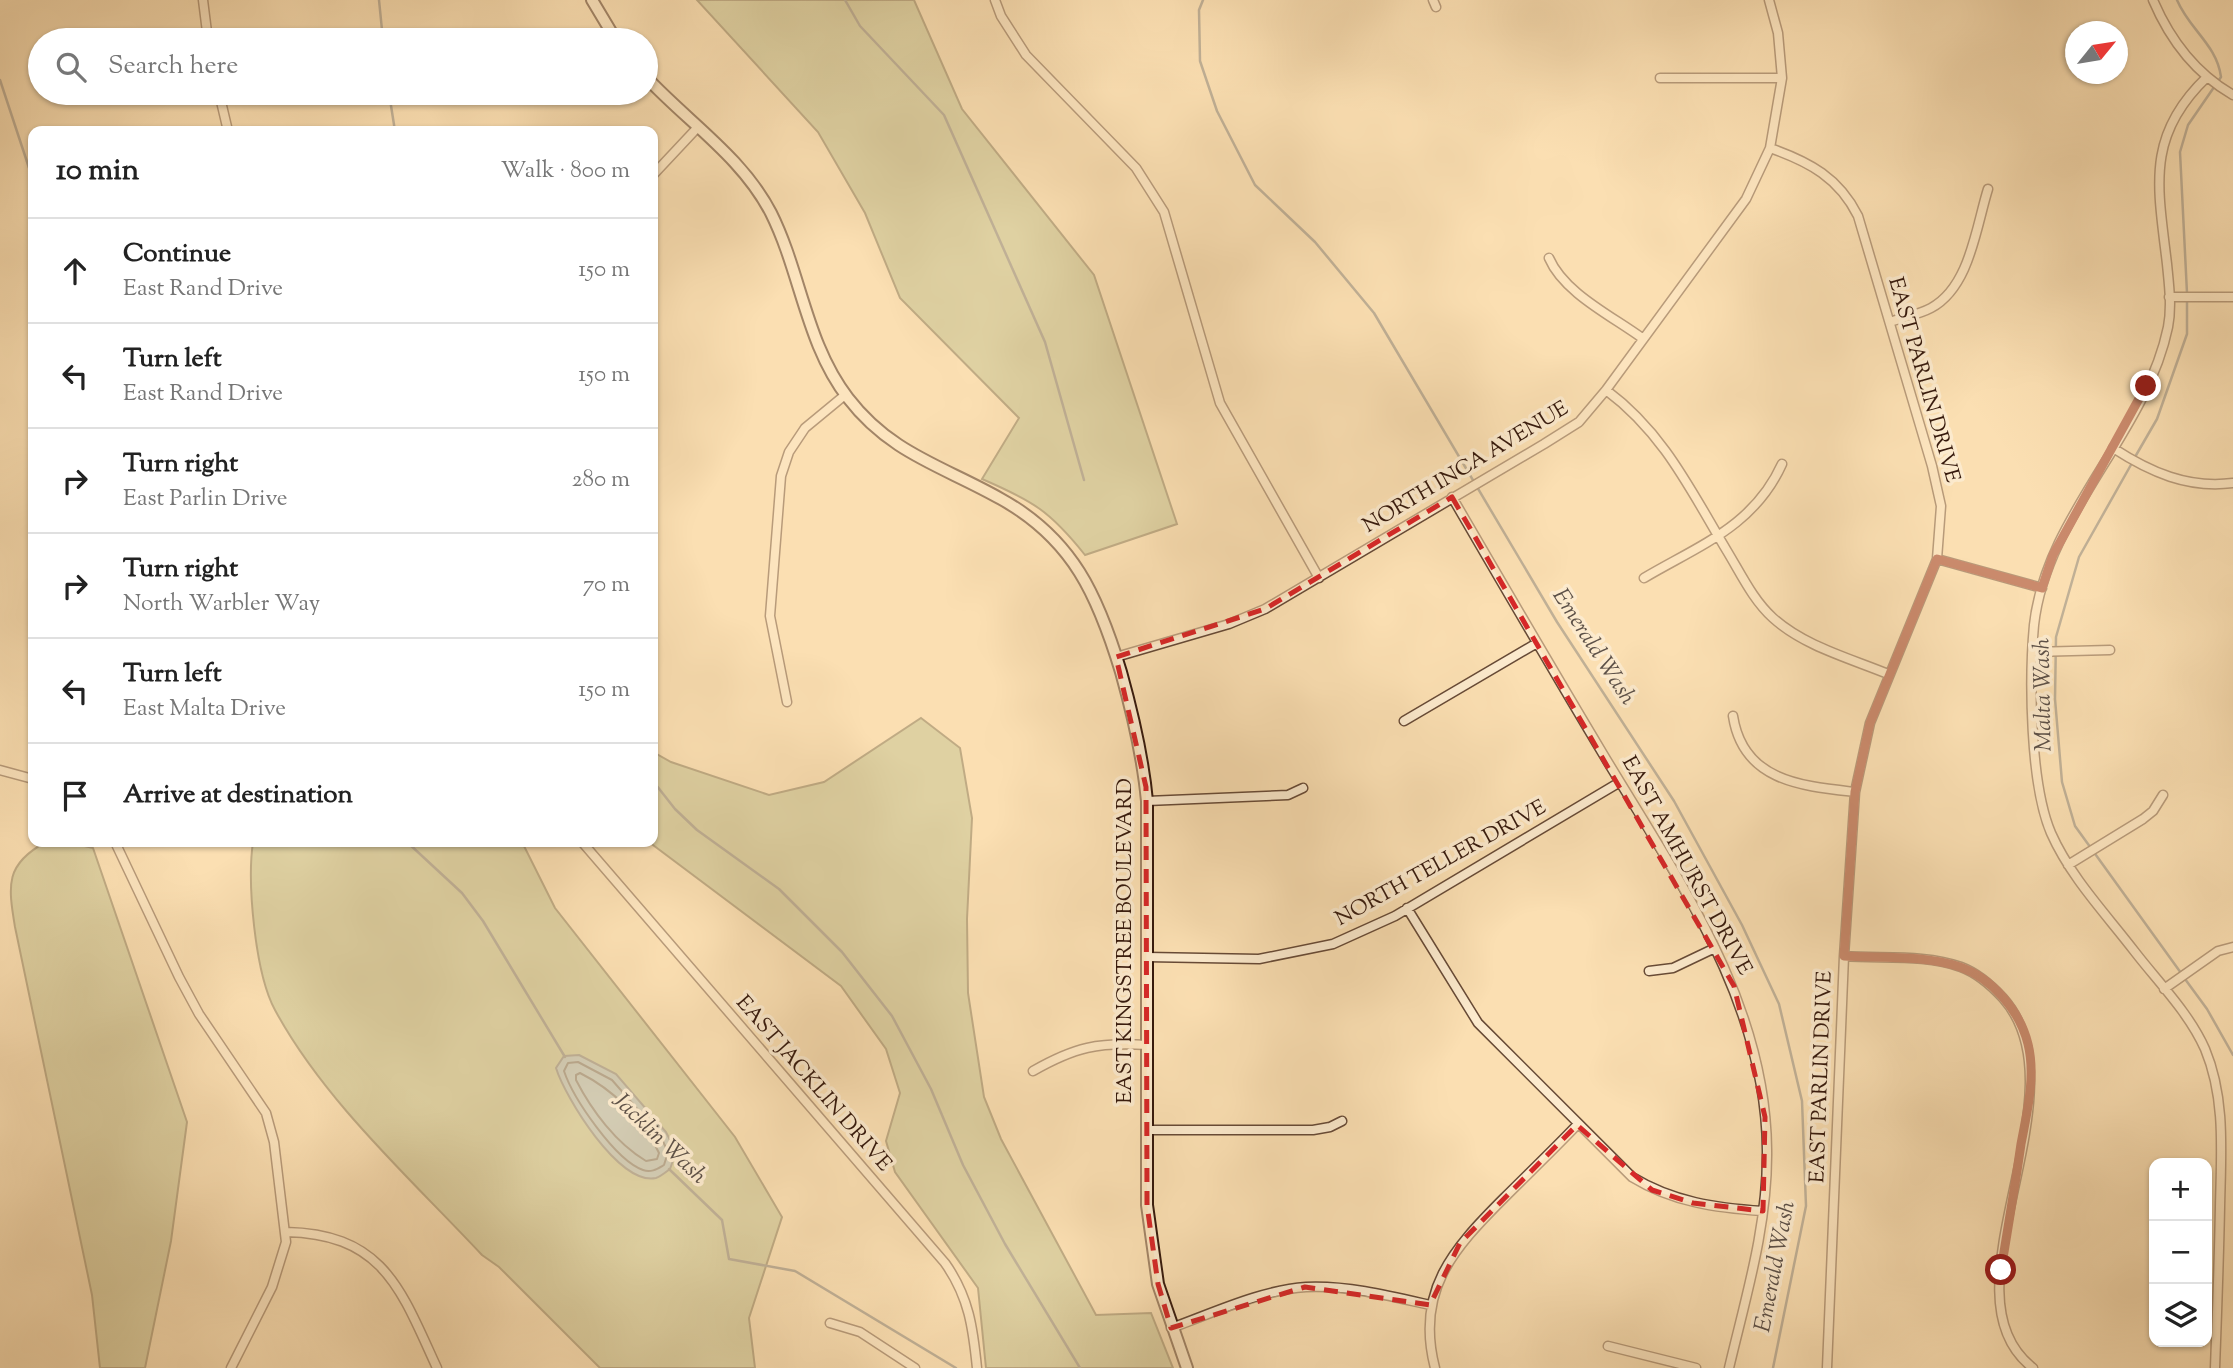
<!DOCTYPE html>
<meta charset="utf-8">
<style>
:root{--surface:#fff;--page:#f6f6f6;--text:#222;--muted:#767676;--line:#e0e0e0}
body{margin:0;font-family:"Sorts Mill Goudy",serif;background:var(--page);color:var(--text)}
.controls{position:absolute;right:21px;bottom:21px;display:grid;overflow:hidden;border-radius:14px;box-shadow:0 2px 5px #0004}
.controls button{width:63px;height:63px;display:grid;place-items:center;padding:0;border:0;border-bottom:2px solid var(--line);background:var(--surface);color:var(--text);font:35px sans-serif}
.compass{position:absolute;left:2065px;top:21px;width:63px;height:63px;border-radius:50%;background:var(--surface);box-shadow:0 2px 5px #0004;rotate:60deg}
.stop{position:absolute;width:21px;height:21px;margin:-16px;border:5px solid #8f2418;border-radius:50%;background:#fff}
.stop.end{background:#8f2418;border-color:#fff;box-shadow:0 2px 7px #0008}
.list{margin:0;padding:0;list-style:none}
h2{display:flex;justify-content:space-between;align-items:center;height:91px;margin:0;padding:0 28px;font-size:30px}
h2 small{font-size:23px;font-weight:400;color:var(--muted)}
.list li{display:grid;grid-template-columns:46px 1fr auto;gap:21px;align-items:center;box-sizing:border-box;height:105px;padding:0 28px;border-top:2px solid var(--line)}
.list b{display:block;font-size:26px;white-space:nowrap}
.list p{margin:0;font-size:23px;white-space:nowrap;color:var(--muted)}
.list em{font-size:23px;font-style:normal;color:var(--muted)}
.icon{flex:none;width:38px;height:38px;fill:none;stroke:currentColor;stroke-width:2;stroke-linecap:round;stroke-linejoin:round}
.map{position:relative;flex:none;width:2233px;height:1368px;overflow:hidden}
.search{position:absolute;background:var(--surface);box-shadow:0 2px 5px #0004;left:28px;top:28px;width:630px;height:77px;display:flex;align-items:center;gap:18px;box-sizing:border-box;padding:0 24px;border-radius:38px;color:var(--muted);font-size:26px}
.panel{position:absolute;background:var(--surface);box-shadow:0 2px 5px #0004;left:28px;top:126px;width:630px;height:721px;border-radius:14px}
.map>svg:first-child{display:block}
.green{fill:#bcc28e;stroke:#796e4d;stroke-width:2}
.water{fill:#a5b9b8;stroke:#797973;stroke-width:2}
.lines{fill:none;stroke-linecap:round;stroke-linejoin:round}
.shore{stroke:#6e6962;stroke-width:2}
.stream{stroke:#797973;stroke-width:2.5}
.street-casing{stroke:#674a36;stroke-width:11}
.secondary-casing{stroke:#36190c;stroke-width:14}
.street{stroke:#fceacd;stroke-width:8}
.secondary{stroke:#fceacd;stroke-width:10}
.route{stroke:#8f2418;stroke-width:9}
.marked{fill:none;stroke:#d62828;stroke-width:5;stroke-dasharray:14 9;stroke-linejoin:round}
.labels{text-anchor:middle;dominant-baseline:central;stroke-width:7;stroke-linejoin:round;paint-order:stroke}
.street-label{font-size:21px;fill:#36190c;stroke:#fceacd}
.water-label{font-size:23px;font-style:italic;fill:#5d5148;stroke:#fceacd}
</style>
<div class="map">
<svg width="2233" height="1368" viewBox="0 0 2233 1368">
<rect width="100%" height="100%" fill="#fbdfb2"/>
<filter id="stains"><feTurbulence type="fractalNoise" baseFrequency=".00286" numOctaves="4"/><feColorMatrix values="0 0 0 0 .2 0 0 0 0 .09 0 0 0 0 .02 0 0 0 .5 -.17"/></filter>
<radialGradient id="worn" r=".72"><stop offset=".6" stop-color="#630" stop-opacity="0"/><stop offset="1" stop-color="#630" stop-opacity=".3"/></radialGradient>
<path class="green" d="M697 0H914L962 109 1094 275 1177 524 1085 555C1050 511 1033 501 982 479L1019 418 900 298 865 213 818 132Z
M921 718 960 748 972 818 967 919 968 993 984 1097 1001 1139 1096 1315 1151 1313 1173 1368H986L978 1288 895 1172 886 1141 900 1093 886 1049 841 986 649 842H653V752L671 762 769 795 824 782Z
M46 842H67L93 848 187 1122 171 1241 145 1368H100L92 1295 15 927C8 885 5 864 46 842Z
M253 842H522L555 908 735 1137 782 1217 749 1318 755 1368H600L499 1267 482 1255C412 1180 324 1101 275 1010 255 973 247 883 253 842Z"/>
<path class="water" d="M579 1055 616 1074 666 1132 676 1152 670 1169C666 1172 660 1177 656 1178 619 1186 565 1097 556 1068L564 1056Z"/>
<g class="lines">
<path class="shore" d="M578 1062 612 1080 660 1135 668 1152 664 1165C657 1169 651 1173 643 1170 615 1160 573 1098 564 1071L568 1063Z
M580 1073C612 1089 644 1119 659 1153L657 1159 646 1161C616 1143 592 1111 576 1080V1075Z"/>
<path class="stream" d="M379 0 383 40
M845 0 860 26 944 115 1045 342 1084 480
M1203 0 1199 10 1200 61 1217 111 1255 185 1315 242 1374 313 1557 622 1674 801 1742 925 1779 1004 1802 1101 1806 1206 1773 1368
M2177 0C2189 29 2217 45 2221 77L2188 125 2180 152 2187 293
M0 80 33 180
M389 93 395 131
M2135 457 2157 419 2187 334V300
M2132 463 2079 557 2056 637 2055 699 2062 782 2075 826 2181 973
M653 781 675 809 697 830 779 889 842 952 892 1016 931 1089 963 1165 1005 1244 1080 1368
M407 842 462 893 483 921 565 1057
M2185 979 2207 1009 2233 1055
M669 1169 722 1220 729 1259 795 1271 956 1368"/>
<defs>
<path id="street" d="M203 0 208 40
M995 0 1001 16 1026 55 1136 168 1164 212 1220 403 1319 578
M1433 0 1436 7
M2153 0C2170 40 2195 73 2233 95
M2207 77C2145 136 2158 187 2167 264 2169 285 2172 306 2168 327 2146 434 2046 515 2034 625 2029 679 2030 784 2051 833 2071 878 2106 914 2135 952 2159 983 2189 1013 2205 1049 2226 1099 2221 1154 2220 1207 2219 1261 2217 1314 2215 1368
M1660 78H1782
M219 93 228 131
M1770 148C1810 162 1839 178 1858 216L1932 466 1941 506 1937 559 1870 723 1855 792 1844 956 1827 1368
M653 175 698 127
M1549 258C1564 293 1612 316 1642 338
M2169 297H2233
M1890 322C1903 317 1918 315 1931 308 1970 287 1976 227 1988 189
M1606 390C1664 433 1691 491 1727 551 1741 574 1753 600 1773 618 1804 646 1849 658 1888 674
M2113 448C2150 472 2188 489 2233 483
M1452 497C1502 583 1552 669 1603 754 1676 876 1766 1001 1767 1150 1768 1225 1746 1296 1729 1368
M1937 559 2042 588
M1644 578C1700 545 1754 526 1782 464
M2033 652 2110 650
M1116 657 1229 624 1265 609 1544 444 1579 422 1606 390 1746 199 1770 148 1782 78 1778 33 1769 0
M787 702 770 616 781 476 789 452 805 428 845 395
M1733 716C1743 781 1801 786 1855 792
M1404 721 1537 643
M0 770 33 779
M1147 801 1288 795 1303 788
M115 842 179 977 199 1014 266 1113 274 1142 286 1242 272 1287 231 1368
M582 842 945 1263C969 1297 973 1328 977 1368
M2068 865 2143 819 2153 811 2163 795
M1407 908 1478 1023 1632 1177C1673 1202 1716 1208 1763 1211
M1844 956C1882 959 1925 954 1961 967 1977 973 1991 985 2003 998 2088 1094 1936 1294 2033 1368
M1147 957 1259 959 1333 944 1395 916 1620 782
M1649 971 1673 968 1715 948
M2164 989 2218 951 2233 947
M1033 1071C1075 1047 1098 1042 1147 1045
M1147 1130H1313L1330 1127 1342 1121
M286 1232C384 1234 401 1290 437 1368
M830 1323 860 1332 915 1368
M1171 1328C1213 1313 1261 1290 1306 1287 1347 1285 1391 1296 1430 1305
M1608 1346 1696 1368
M1435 1368C1415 1291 1453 1249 1504 1198 1528 1174 1553 1150 1577 1125"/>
<path id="secondary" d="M592 0 616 40
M646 77C688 122 742 157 771 213 801 273 806 344 848 398 891 454 943 466 1001 499 1073 539 1098 596 1121 672 1133 715 1143 757 1147 801V1205L1158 1284 1187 1368"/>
</defs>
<use href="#street" class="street-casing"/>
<use href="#secondary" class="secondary-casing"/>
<use href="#street" class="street"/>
<use href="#secondary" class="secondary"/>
</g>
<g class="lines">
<path class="route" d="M2001 1270C2008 1228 2015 1186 2021 1144 2027 1112 2036 1076 2028 1044 2020 1011 1992 978 1960 967 1924 955 1882 958 1844 956L1855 792 1870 723 1937 559 2042 588 2053 555 2146 386"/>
</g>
<path d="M0 0H2233V1368H0ZM1452 497 1734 986 1765 1117 1763 1211 1693 1203 1652 1190 1577 1125 1460 1243 1430 1305 1305 1287 1171 1328 1158 1284 1147 1205 1146 787 1116 657 1265 609Z" fill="#fbdfb2" fill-opacity=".55" fill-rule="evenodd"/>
<path class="marked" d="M1452 497 1734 986 1765 1117 1763 1211 1693 1203 1652 1190 1577 1125 1460 1243 1430 1305 1305 1287 1171 1328 1158 1284 1147 1205 1146 787 1116 657 1265 609Z"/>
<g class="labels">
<g class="street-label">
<text transform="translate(1923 380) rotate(74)">EAST PARLIN DRIVE</text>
<text transform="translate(1466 468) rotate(-31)">NORTH INCA AVENUE</text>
<text transform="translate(1441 864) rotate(-29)">NORTH TELLER DRIVE</text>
<text transform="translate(1686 866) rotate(61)">EAST AMHURST DRIVE</text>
<text transform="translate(1126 941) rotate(-90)">EAST KINGSTREE BOULEVARD</text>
<text transform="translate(1822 1077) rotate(-88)">EAST PARLIN DRIVE</text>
<text transform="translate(813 1084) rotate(49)">EAST JACKLIN DRIVE</text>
</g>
<g class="water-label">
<text transform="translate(1593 647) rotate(57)">Emerald Wash</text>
<text transform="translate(2044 695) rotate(-91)">Malta Wash</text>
<text transform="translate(659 1139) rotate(44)">Jacklin Wash</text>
<text transform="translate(1776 1267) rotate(-79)">Emerald Wash</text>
</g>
</g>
<rect width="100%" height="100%" filter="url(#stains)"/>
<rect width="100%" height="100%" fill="url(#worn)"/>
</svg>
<div class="controls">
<button>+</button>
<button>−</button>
<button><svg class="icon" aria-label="layers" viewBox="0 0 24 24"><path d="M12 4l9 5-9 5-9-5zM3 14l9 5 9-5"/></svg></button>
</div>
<svg class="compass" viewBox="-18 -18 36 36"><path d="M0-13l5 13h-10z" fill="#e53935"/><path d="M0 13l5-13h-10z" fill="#767676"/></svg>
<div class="stop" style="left:2001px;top:1270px"></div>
<div class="stop end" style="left:2146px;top:386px"></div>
<div class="search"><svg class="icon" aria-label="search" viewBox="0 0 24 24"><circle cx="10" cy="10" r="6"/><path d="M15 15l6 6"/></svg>Search here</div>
<section class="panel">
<h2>10 min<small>Walk · 800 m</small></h2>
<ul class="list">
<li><svg class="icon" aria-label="ahead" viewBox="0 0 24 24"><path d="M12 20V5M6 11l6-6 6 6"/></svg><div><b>Continue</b><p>East Rand Drive</p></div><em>150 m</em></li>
<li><svg class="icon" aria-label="left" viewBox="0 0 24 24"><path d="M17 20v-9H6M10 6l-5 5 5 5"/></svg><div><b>Turn left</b><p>East Rand Drive</p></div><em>150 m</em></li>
<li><svg class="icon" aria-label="right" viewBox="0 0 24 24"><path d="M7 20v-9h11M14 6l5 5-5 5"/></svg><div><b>Turn right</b><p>East Parlin Drive</p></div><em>280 m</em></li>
<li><svg class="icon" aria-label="right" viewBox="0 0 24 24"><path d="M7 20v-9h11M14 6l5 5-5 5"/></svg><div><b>Turn right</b><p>North Warbler Way</p></div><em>70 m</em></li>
<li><svg class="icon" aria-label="left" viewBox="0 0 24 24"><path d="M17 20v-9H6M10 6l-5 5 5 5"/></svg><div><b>Turn left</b><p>East Malta Drive</p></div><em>150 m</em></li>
<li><svg class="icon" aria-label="arrive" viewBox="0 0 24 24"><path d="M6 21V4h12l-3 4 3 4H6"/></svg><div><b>Arrive at destination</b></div></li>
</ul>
</section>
</div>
